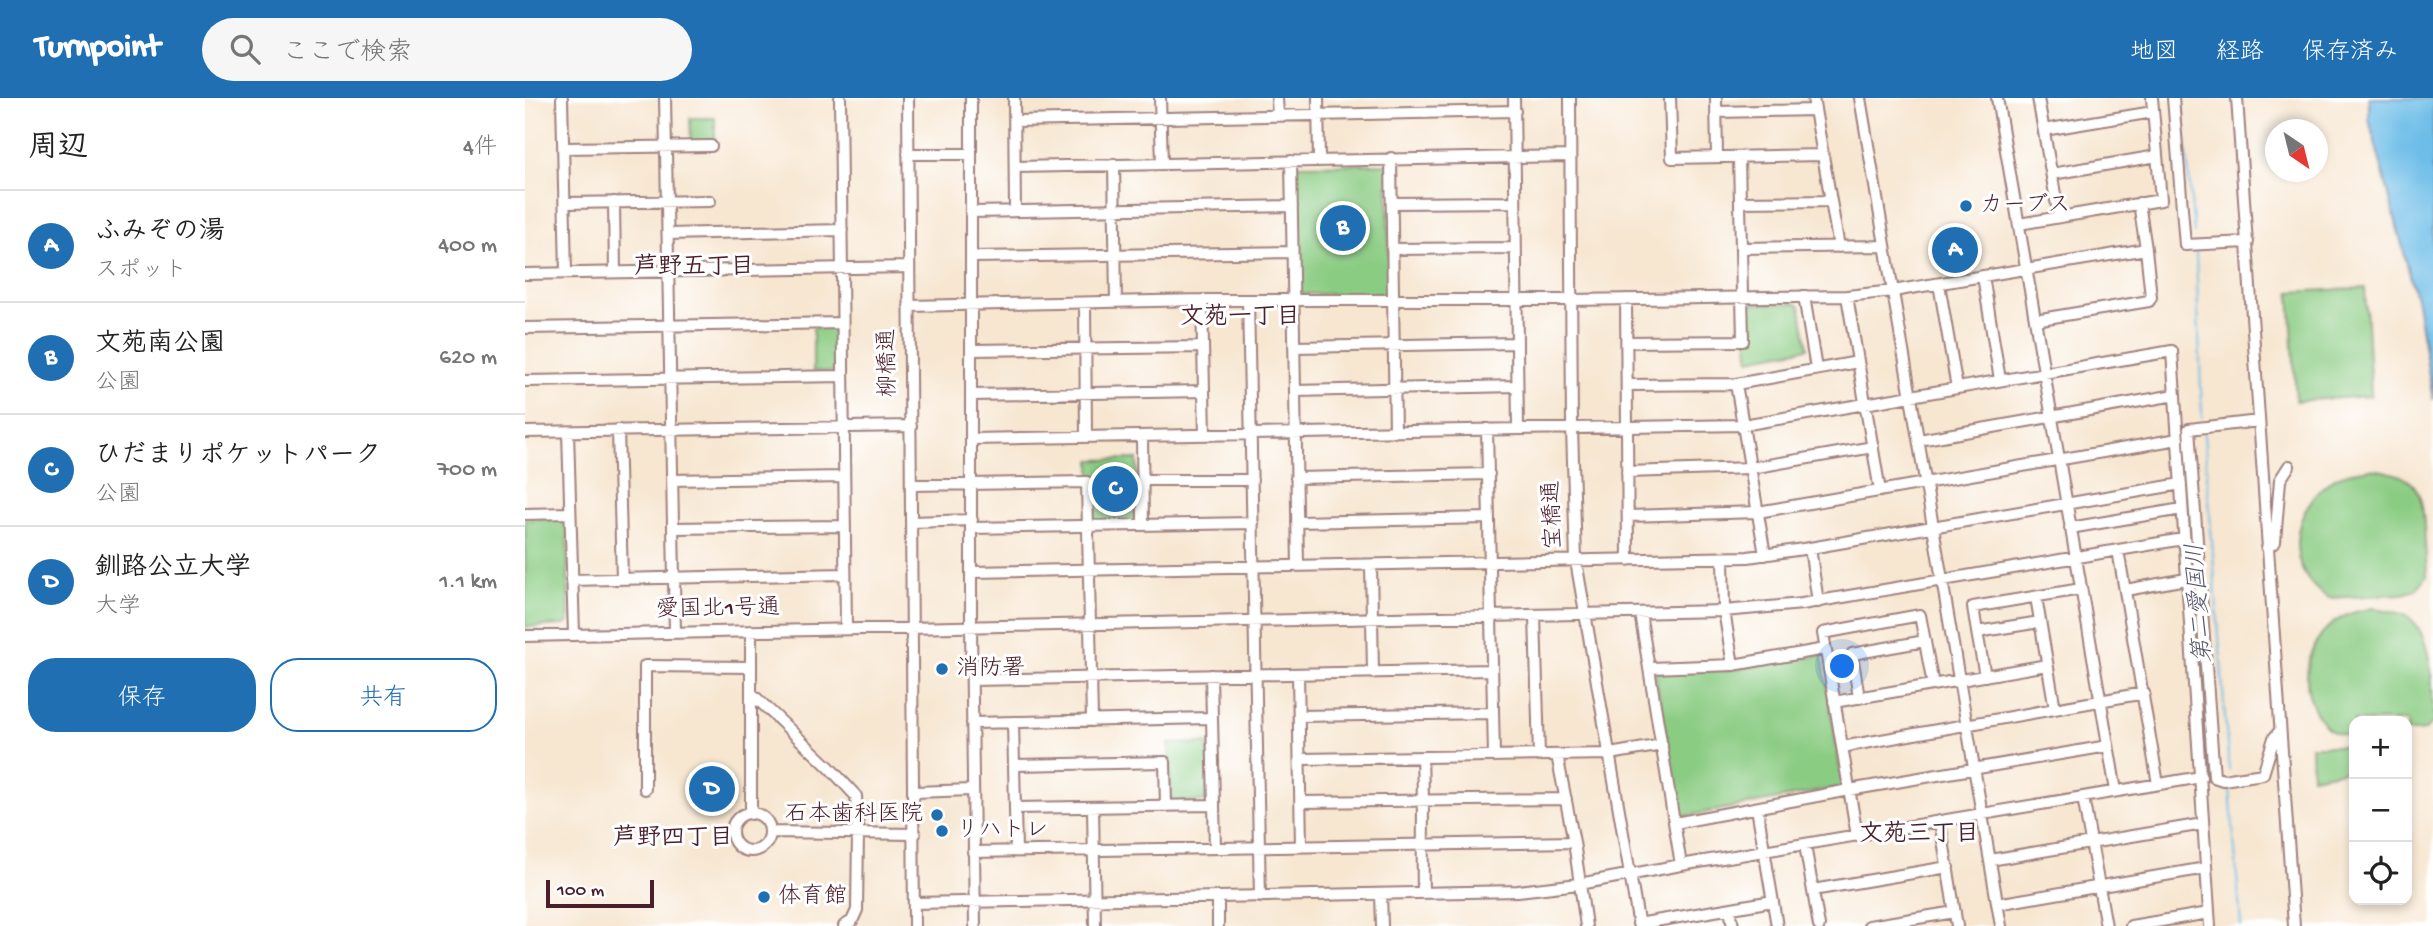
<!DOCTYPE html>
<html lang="ja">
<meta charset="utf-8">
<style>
:root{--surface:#fff;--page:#f6f6f6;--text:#222;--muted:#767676;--line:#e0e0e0;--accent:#1f6fb2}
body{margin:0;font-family:"Gochi Hand","Klee One",sans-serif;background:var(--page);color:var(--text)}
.controls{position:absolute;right:21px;bottom:21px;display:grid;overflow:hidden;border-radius:14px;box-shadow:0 4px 10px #0003}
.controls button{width:63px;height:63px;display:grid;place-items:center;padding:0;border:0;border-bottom:2px solid var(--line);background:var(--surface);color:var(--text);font:35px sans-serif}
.compass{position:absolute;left:1740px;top:21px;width:63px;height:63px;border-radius:50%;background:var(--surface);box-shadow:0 4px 10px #0003;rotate:145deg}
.scale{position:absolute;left:21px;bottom:18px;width:108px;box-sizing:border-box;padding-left:7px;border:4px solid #4a1f2b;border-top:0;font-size:19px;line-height:24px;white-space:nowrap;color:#4a1f2b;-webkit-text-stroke:5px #fff;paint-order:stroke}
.you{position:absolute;left:1318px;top:569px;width:24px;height:24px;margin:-18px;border:5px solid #fff;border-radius:50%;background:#1a73e8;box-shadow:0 0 0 10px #1a73e833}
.badge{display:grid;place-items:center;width:46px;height:46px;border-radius:50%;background:var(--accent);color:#fff;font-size:23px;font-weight:700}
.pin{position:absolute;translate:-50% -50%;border:4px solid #fff;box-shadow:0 2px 7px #0006}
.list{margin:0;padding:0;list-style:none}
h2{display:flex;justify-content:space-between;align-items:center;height:91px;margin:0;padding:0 28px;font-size:30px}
h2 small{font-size:23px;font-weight:400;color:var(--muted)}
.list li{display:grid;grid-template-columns:46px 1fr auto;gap:21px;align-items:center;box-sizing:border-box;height:112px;padding:0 28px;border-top:2px solid var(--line)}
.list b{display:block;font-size:26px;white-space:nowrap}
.list p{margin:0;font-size:23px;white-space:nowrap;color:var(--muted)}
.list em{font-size:23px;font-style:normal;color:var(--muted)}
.actions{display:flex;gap:14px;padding:21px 28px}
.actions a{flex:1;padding:16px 0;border:2px solid var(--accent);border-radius:28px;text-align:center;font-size:24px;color:var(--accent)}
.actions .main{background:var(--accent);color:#fff}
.icon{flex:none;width:38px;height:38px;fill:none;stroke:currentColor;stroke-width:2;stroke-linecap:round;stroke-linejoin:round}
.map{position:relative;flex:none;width:1908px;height:828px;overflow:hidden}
header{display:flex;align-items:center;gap:42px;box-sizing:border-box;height:98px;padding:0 35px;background:var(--accent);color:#fff}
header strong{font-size:33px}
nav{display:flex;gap:38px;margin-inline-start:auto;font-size:24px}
.search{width:490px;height:63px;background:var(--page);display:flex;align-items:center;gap:18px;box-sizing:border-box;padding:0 24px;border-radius:38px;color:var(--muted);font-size:26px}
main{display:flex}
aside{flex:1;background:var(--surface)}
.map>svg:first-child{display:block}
.green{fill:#8bcc83;stroke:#6a7657;stroke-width:2}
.water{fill:#6dbde8;stroke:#5c6e8a;stroke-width:2}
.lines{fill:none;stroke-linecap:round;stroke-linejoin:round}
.stream{stroke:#6dbde8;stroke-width:2}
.minor-casing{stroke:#a0827e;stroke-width:14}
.minor{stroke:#fff;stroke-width:10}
.poi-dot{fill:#1f6fb2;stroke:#fff;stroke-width:2.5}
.labels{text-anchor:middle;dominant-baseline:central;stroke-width:6;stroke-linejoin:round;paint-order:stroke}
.poi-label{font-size:23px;fill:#4a1f2b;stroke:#fff;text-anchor:start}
.street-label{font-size:23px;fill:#4a1f2b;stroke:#fff}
.neighbourhood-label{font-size:24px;font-weight:bold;fill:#4a1f2b;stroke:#fff}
.water-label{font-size:24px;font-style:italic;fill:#56566d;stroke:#fff}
</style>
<header>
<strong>Turnpoint</strong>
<div class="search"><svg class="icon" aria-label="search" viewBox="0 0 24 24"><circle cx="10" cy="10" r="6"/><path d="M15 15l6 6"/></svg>ここで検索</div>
<nav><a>地図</a><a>経路</a><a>保存済み</a></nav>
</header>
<main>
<aside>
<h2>周辺<small>4件</small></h2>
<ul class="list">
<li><span class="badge">A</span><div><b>ふみぞの湯</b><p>スポット</p></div><em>400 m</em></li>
<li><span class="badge">B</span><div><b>文苑南公園</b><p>公園</p></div><em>620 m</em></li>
<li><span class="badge">C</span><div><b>ひだまりポケットパーク</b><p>公園</p></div><em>700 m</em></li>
<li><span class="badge">D</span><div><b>釧路公立大学</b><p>大学</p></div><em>1.1 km</em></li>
</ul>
<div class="actions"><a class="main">保存</a><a>共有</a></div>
</aside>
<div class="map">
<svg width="1908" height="828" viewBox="0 0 1908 828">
<rect width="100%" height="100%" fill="#fff"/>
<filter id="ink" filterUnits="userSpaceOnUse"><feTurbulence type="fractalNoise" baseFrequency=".0143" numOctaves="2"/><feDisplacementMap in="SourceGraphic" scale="14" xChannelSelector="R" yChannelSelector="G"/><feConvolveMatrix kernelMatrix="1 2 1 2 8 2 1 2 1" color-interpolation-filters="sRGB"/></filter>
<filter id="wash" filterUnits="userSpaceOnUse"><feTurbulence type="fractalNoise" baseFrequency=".00686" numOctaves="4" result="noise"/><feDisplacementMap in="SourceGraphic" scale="28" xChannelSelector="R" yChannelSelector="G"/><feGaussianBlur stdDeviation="1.57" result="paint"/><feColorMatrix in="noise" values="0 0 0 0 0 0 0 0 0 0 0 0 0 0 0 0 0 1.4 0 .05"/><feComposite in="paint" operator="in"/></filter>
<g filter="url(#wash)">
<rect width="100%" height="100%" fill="#f7e6d0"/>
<path class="green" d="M165 20H190V43H166Z
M860 66 863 68 864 193 862 196H777L773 193 770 67Z
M1840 190 1846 298 1771 303 1765 194Z
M1271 205 1275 208 1283 250 1224 261 1221 209 1224 206Z
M288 230H311L313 233V271L310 274 288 273Z
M612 361 614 419 611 422 571 423 567 421 566 362Z
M1845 371C1887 376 1897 386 1899 427 1900 444 1901 461 1902 478L1891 492 1878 496 1804 500C1756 473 1766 409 1808 381 1819 374 1833 373 1845 371Z
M0 421H39L42 425 44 523 40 527 0 529Z
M1849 510C1860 512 1872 513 1882 518 1908 535 1908 592 1908 625L1900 632 1882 634V623H1829V637C1810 638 1800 631 1791 614 1773 581 1783 537 1818 519 1827 514 1839 512 1849 510Z
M1297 557 1318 689 1156 719 1130 574 1205 572Z
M683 645 684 703 645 704 644 646Z
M1786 648H1823L1824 672 1787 679Z"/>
<path class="water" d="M1844 0H1908V302L1892 204 1844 21Z"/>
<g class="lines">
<path class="stream" d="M1657 0 1669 135
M1671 155 1677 319
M1679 336 1704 672
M1705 691 1716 828"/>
</g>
</g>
<g filter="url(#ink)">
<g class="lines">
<defs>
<path id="minor" d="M37 0 41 175
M140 0 150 534
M315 0 321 530
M383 0 389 828
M446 0V529L450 828
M489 0 490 113
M635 0 637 65
M752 0 753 18
M793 0 794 63
M989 0 993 331
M1045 0 1047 330 1051 463 1114 828
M1145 0 1147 60 1298 57
M1191 0 1192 59
M1288 0 1314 149
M1335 0 1476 828
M1472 0 1591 693
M1513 0 1534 119
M1648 0 1660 147 1723 144
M1712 0 1769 828
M1191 14 1290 12
M490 23 990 13
M1519 32 1628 14
M39 50 186 48
M383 56H446
M866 60 870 334
M766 63 773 468
M589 66 591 204
M490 69 1045 58
M1527 76 1632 58
M89 104 90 174
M1215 104 1305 103
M40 105 185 103
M867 105 990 104
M447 114 767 108
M1494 126 1636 102 1627 0
M143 136 317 132
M1216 150 1360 148
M867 151 990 150
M448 159 767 154
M0 176 384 169
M1458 178 1475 282
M1414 186 1432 290
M1279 198 1291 271
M1322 198 1355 393
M1101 201 1103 462
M677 202 680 337
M723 202 735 799
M560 205 561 339
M384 208 677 202H1046L1322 198 1368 193 1621 151 1614 105
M1510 222 1624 203 1626 199 1621 151
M0 230 317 225
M1102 244 1218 243 1214 59
M769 249 991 245
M448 252 678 249
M0 283 317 278
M1211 286 1240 457
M1102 287 1211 286 1333 264
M770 293 992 288
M447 297 679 293
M1734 323 1664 331 1689 679 1698 682 1738 676 1749 640 1754 634
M962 331 969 658
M93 332 97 481
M0 334 386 328
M43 334 49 537
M617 338 618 427
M447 341 1218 327 1647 253 1685 828
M1394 342 1650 297
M1102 374 1226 370 1348 349
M771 380 964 376
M147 382 318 379
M618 382H727
M387 387 562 384 567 623
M0 416 45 415
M1103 418 1233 414 1653 341
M387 424 447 422
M772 424 964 420
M148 430 320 428
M447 430 728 425
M1545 430 1657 411
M1285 450 1293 504
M1742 450 1750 444 1755 382 1764 368
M1593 452 1633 686
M1198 460 1199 513 1208 567
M846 467 848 575
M447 474 1223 459 1285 450 1656 386
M46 482 319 476
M1601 492 1661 481
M1511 499 1530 611
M1115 515 1156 767
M1010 517 1014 658
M1515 524 1452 534 1448 509 1556 491
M226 533V595L304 669 331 698 333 734 332 812 327 823 319 828
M1452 534 1460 578
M0 538 1199 513 1277 506 1658 441
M1125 570 1208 567 1300 551
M773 576 776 748
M686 577 690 750
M447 582 966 572
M1334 600 1327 556 1400 543
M1309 604 1522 567
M774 618 967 615
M488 624 491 753
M447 625 687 620
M1317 649 1619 595
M1032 657 1049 744 1061 828
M897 660C899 705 897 750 898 795
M776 661 1085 656 1137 647
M490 667 640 664 641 708
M120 691V568L226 569
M389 694 447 692
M1558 699 1581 828
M776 704 1041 701
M568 709 570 828
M490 710 689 707
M1232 710 1252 828
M207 734a19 19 0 1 1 38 0a19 19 0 1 1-38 0Z
M226 716V595
M1415 724 1432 828
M1150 725 1324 692 1583 648
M245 734 390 736
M1332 738 1298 535 1395 517 1408 587
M1280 747 1294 828
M448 754 1049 744
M1465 762 1678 726
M1288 792 1423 769
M856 796 857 828
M693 799V828
M389 805 993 793 1054 786 1156 767 1676 679
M1472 806 1681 770
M1205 811 1208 828
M1113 826 1248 803
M1344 828 1430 814
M1606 828 1684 815"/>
</defs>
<use href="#minor" class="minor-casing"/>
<use href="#minor" class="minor"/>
</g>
</g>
<g class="poi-dot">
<circle cx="1441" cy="108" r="7"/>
<circle cx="417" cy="571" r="7"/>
<circle cx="412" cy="717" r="7"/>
<circle cx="417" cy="733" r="7"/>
<circle cx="239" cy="799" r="7"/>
</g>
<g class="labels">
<g class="poi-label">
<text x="1455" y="108">カーブス</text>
<text x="431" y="571">消防署</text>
<text x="398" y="717" text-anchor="end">石本歯科医院</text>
<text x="431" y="733">リハトレ</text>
<text x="253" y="799">体育館</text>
</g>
<g class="street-label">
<text transform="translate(364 265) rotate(-91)">柳橋通</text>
<text transform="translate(1029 417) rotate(-92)">宝橋通</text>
<text transform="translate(193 512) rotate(-1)">愛国北1号通</text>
</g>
<g class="neighbourhood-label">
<text x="169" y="170">芦野五丁目</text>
<text x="715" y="220">文苑一丁目</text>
<text x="1394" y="737">文苑三丁目</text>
<text x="148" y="741">芦野四丁目</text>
</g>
<g class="water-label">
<text transform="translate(1676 505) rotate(-94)">第二愛国川</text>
</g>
</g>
</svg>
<div class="controls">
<button>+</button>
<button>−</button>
<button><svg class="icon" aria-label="locate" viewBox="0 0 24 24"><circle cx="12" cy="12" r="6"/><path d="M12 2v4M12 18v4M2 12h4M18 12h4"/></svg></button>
</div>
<svg class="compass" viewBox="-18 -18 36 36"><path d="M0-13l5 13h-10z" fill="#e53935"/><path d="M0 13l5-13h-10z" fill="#767676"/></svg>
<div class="scale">100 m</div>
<div class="you"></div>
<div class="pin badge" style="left:1430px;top:152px">A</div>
<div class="pin badge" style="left:818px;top:130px">B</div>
<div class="pin badge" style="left:590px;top:391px">C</div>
<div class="pin badge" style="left:187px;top:691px">D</div>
</div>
</main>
